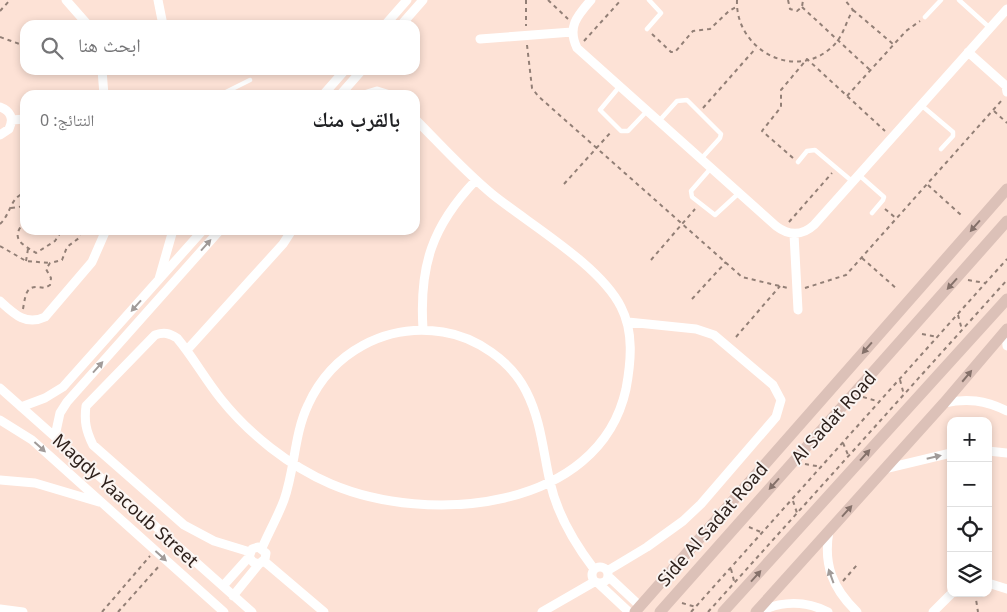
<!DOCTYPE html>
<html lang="ar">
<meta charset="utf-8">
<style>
:root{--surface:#fff;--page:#f6f6f6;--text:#202124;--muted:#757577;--line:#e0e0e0}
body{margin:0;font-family:"Noto Sans","Noto Naskh Arabic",sans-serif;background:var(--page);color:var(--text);direction:rtl}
.controls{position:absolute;right:15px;bottom:15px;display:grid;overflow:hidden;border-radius:10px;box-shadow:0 2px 8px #0003}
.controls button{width:45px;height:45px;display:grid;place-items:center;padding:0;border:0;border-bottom:1px solid var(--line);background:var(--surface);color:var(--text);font:25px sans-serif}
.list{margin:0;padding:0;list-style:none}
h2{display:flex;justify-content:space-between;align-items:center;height:65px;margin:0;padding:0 20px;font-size:21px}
h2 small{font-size:16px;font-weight:400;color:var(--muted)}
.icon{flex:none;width:28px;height:28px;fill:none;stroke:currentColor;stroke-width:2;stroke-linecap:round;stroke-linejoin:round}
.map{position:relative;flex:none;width:1007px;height:612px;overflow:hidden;direction:ltr}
.search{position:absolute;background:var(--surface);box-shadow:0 2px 8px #0003;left:20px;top:20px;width:400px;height:55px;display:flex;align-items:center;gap:12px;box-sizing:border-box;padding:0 18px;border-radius:15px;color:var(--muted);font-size:19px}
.panel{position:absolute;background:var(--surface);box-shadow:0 2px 8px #0003;left:20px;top:90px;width:400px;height:145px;border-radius:15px;direction:rtl}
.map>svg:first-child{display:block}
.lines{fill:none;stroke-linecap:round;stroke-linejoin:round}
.path{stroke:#927f76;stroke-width:2;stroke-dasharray:4 4;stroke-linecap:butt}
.lane{stroke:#fff;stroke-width:4.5}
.street{stroke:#fff;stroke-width:9}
.secondary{stroke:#dcc1b8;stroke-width:11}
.oneway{fill:#85716a}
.oneway2{fill:#a19b99}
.labels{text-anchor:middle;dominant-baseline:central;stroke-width:4;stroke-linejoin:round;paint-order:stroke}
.street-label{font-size:18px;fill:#2e211c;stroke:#fbf4f1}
</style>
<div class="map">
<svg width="1007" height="612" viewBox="0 0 1007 612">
<rect width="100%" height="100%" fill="#fde2d6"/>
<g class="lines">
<path class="path" d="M526 0V26
M548 0 568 19
M737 0C735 49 794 82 832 47 844 36 845 23 853 10L845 0
M788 0 790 9 797 11 802 7 803 0
M802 7 870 70
M853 10 893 44
M0 11 10 0
M652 34 671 52H675L693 31 710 29 729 11 736 7
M0 37 25 46
M584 41 621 0
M527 45 532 88 538 96 742 277 788 288
M847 96 906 31 920 21
M703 108 756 48
M994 111 1007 123
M793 158 762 131 781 107V90L807 59 885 131
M564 184 611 132
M928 185 961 215
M11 208 25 206
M885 209 897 219
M25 221C9 239 22 244 36 253L55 241 62 230
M789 222 832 173
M0 224C11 214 10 197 25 193
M0 246 26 261 50 263
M862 258 897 289
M651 260 695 209
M26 261 28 249
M968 280 985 283
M805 288 846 275 1002 100
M692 299 726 262
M23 309C26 292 26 284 45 288L50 285 51 278 46 269 50 263 62 260 67 247 79 238 81 230
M958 315 962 330
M922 334 938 337
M736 337 780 286
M900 380 904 395
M863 397 880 402
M843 443 849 457
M805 464 822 467
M793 501 797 513
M749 527 763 533
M731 569 734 581
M843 581 857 565
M975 593 978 612
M682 603 696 607
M102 612 150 556
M118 612 160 565
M691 612 1007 259
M708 612 1007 280"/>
<path class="lane" d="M959 0 990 28
M925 17 941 0
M647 29 661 13 649 0
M620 86 600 110 621 131H628L647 111
M211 95 226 92 250 80
M921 105 953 132V136L941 149
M659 121 677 101 687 100 721 134 720 138 701 159
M798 162 807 151 815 150 853 182
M711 168 691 191 692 197 715 215 739 193
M859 175 884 197 883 200 872 213"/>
<path class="street" d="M66 0 88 25
M158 0 163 25
M591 0C577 16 567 27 577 48L776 226C789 236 802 236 814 225L1007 9
M385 25 407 0
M401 25 423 0
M480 39 572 32
M968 52 1006 86 1007 92
M102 70 104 95
M323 95 345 70
M340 95 362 70
M364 95 377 91 390 95
M0 107C11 111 14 119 9 129L0 135
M12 120 25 119
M794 234 798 310
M159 279 173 230
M0 301C14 314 26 326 45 317L92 262 106 230
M423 329C419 266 432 226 476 180
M1006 330 1007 346
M187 350 283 244 292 230
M0 388 252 612
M944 403C967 398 985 400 1007 411
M21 407 45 398 63 387 203 230
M0 420 32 440 224 612
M55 436 60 413 67 402 220 230
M988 451 1007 453
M884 469 951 453
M0 480 35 483 99 502
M829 531C823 565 833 589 857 612
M262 548C269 532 278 516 284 500 295 469 294 434 308 405 332 352 386 323 443 332 476 337 511 361 526 391 541 420 543 451 550 482 557 514 575 544 594 569
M250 552 214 541 184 525 93 445C86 431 84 421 86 406L155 335C164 332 169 333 177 338 193 357 205 379 221 399 249 434 289 466 331 484 427 525 599 512 626 389 631 362 634 332 621 307 600 265 529 224 492 194 464 171 440 144 415 119
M264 561 324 612
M592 575a8 8 0 1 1 16 0a8 8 0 1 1-16 0Z
M607 571 647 547 683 521 701 504 776 417 781 400 773 385 714 335 696 329 628 322
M608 576 640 606
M988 583 1007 589
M599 584 629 612
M223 586 249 557 252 549 258 547 266 553 265 559 259 564 253 562 249 557
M233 596 259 564
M0 609 23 612
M542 612 594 582
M758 612C782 601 804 600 828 612
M933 612 952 593"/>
<path class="secondary" d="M635 612 1007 189
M660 612 1007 221
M723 612 1007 299
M756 612 944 403 1007 329"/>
</g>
<defs><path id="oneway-solid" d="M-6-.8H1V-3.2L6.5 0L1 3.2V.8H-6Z" transform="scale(1.25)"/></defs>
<g class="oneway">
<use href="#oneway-solid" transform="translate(975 226) rotate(131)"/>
<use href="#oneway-solid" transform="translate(952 284) rotate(132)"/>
<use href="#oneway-solid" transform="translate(867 348) rotate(131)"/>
<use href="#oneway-solid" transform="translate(967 376) rotate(-50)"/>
<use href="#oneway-solid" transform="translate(865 455) rotate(-48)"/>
<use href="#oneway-solid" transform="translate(774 484) rotate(132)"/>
<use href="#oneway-solid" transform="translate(847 511) rotate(-48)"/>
<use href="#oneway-solid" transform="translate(756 576) rotate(-48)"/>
</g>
<g class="oneway2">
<use href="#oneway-solid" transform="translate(206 245) rotate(-48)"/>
<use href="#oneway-solid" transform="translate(136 306) rotate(132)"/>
<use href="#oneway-solid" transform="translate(98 367) rotate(-48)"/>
<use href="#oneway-solid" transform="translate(40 447) rotate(42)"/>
<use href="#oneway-solid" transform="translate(934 457) rotate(-13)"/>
<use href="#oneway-solid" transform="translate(161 556) rotate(42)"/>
<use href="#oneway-solid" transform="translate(831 576) rotate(-110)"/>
</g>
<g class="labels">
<g class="street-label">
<text transform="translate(833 417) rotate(-48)">Al Sadat Road</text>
<text transform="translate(126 500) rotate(42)">Magdy Yaacoub Street</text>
<text transform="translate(712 524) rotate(-49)">Side Al Sadat Road</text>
</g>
</g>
</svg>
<div class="controls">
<button>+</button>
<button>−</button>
<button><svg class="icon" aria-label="locate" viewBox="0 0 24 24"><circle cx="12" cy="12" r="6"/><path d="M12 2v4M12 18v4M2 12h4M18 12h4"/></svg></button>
<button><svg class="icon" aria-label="layers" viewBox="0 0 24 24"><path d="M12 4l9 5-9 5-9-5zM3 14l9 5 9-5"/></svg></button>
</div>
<div class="search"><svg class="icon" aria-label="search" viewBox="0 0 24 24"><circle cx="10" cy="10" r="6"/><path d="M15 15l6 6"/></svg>ابحث هنا</div>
<section class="panel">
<h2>بالقرب منك<small>النتائج: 0</small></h2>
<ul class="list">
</ul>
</section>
</div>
